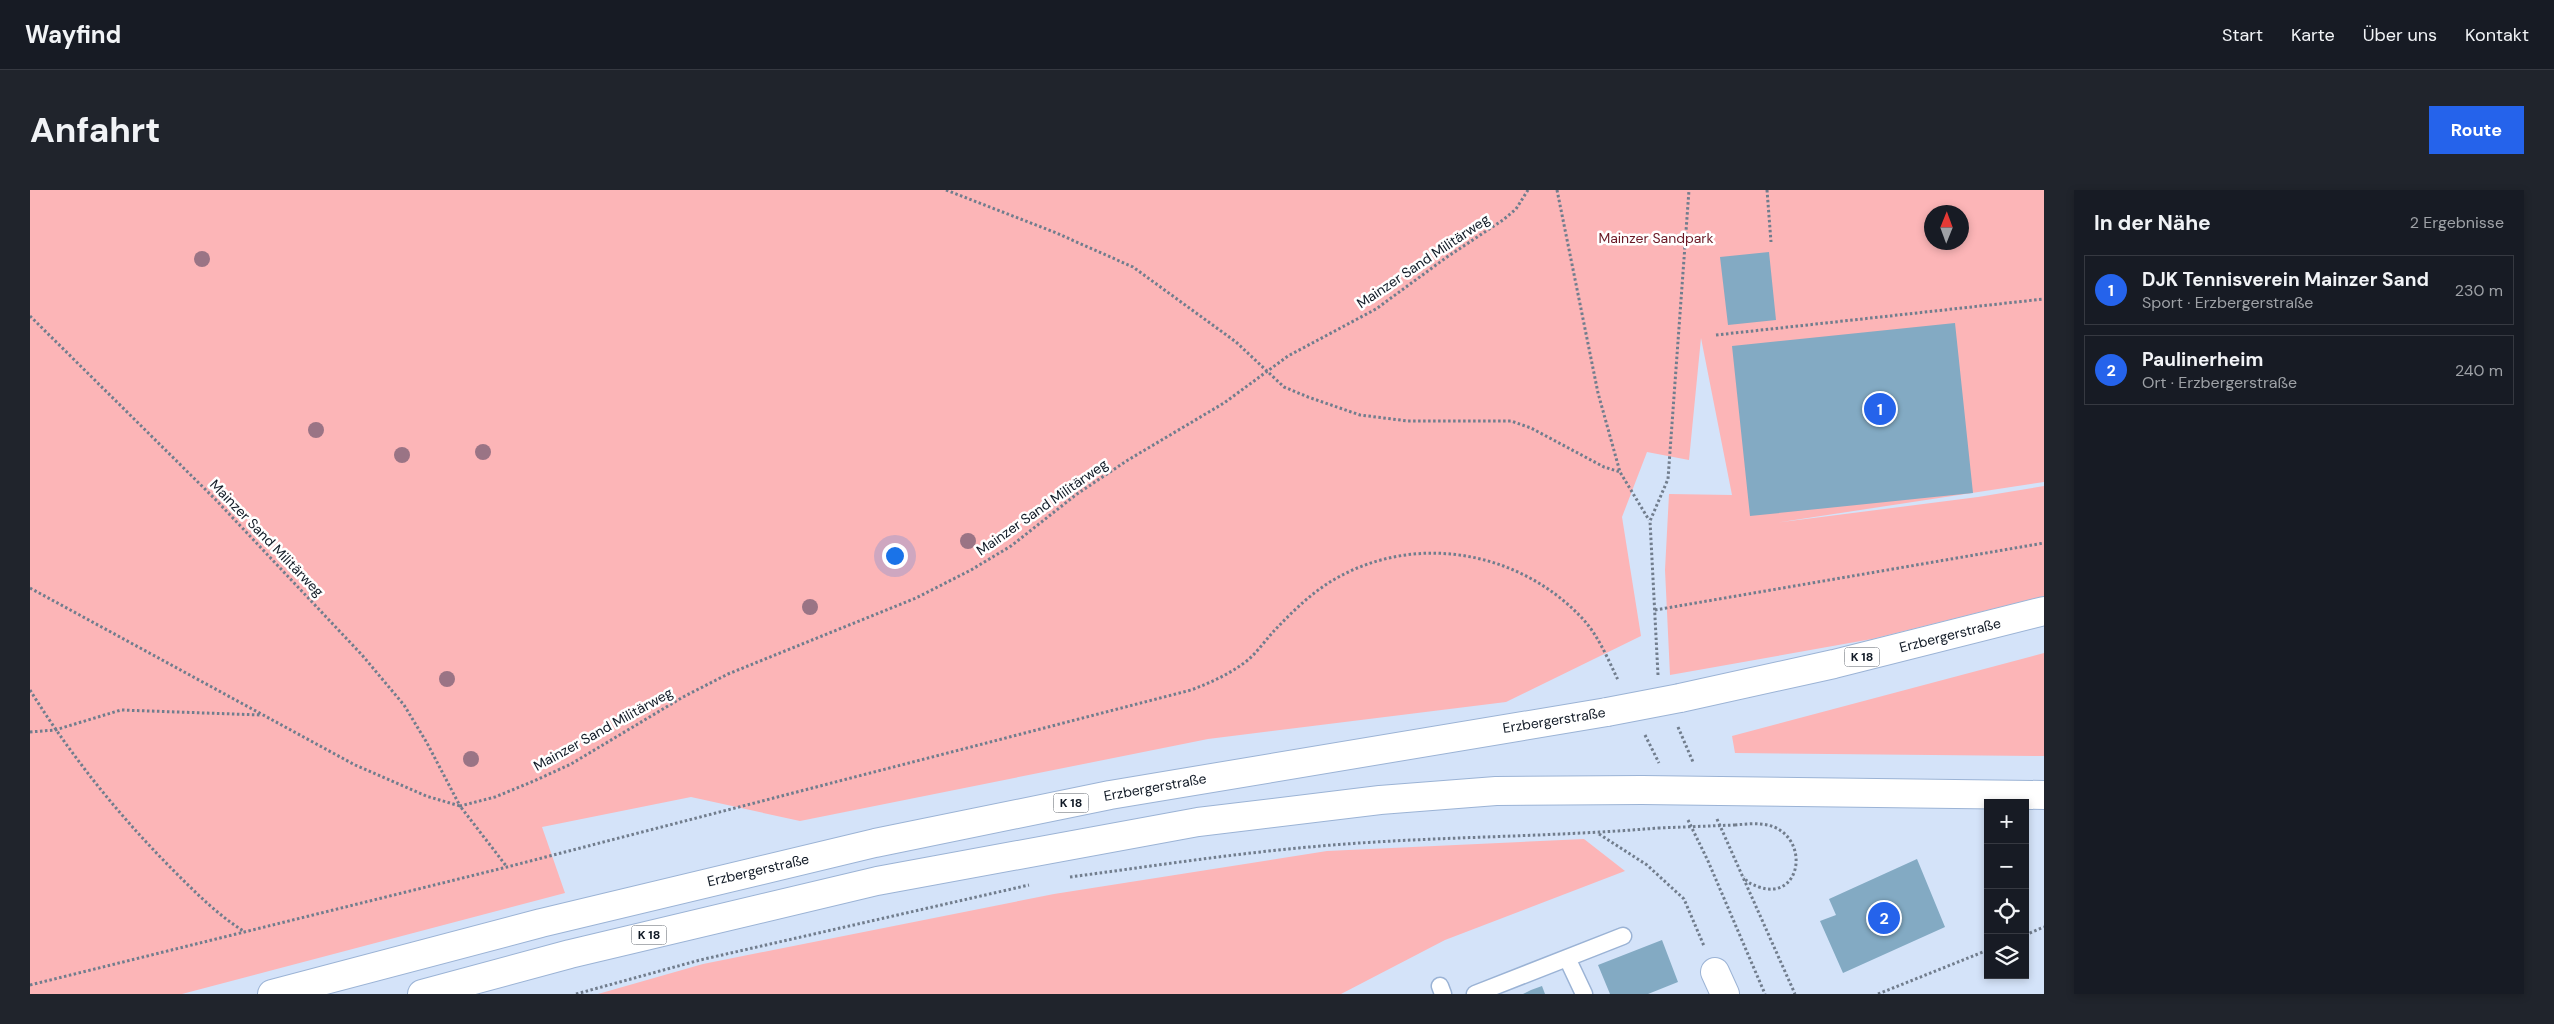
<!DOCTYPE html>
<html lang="de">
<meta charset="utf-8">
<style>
:root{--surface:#171b24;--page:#20242c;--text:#f1f3f6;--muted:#9ea1a6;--line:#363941;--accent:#2563eb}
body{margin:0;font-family:"DM Sans",sans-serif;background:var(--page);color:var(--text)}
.controls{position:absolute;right:15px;bottom:15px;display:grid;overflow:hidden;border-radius:0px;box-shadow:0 2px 8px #0003}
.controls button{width:45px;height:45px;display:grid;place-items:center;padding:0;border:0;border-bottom:1px solid var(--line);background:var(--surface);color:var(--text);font:25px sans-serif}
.compass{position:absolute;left:1894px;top:15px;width:45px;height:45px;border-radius:50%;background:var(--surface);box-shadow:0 2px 8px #0003;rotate:1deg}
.you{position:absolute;left:864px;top:365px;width:18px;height:18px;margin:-12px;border:4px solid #fff;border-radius:50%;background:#1a73e8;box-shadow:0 0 0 8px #1a73e833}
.badge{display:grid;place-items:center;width:32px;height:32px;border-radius:50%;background:var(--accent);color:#fff;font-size:16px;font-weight:700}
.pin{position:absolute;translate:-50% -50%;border:2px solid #fff;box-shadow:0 1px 5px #0006}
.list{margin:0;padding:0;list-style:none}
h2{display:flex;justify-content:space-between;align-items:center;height:65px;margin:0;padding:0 20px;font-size:21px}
h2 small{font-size:16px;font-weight:400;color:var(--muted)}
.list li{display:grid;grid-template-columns:32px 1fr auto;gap:15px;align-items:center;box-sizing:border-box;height:70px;margin:0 10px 10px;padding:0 10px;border:1px solid var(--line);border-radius:0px}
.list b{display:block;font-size:19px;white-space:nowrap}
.list p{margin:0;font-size:16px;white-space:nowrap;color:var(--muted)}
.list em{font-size:16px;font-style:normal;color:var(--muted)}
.icon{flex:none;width:28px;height:28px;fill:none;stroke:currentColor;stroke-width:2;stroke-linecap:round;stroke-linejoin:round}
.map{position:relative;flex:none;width:2014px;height:804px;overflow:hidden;border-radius:0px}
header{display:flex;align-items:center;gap:30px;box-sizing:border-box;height:70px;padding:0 25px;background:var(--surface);border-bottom:1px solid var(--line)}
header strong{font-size:24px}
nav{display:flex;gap:28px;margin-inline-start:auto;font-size:18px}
.intro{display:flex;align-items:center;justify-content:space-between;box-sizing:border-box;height:120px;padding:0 30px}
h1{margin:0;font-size:35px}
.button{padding:12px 22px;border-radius:0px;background:var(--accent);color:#fff;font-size:18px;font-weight:700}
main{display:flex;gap:30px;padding:0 30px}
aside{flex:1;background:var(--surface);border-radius:0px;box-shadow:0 2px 8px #0003}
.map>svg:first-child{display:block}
.green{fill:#fcb5b7;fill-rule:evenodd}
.building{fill:#83aac3}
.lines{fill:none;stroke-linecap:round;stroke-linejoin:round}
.lane-casing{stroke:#9bb3d5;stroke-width:19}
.street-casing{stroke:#9bb3d5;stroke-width:30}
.primary-casing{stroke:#9bb3d5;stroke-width:30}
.path{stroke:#717d8d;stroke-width:3;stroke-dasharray:2.5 2.5;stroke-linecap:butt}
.lane{stroke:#fff;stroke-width:16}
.street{stroke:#fff;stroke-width:28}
.primary{stroke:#fff;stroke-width:28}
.primary-bridge-casing{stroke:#9bb3d5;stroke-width:30;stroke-linecap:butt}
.path-bridge{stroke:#717d8d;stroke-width:3;stroke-dasharray:2.5 2.5;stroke-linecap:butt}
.primary-bridge{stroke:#fff;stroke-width:28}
.tree{fill:#9a7485}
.labels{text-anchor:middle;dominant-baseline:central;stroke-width:5;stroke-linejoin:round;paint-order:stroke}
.shield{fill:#fff;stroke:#585f67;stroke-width:1}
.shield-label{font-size:12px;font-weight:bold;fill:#111a26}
.park-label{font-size:14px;fill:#6b1a26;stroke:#fff}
.street-label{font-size:14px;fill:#111a26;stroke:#fff}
</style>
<header>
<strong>Wayfind</strong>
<nav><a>Start</a><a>Karte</a><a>Über uns</a><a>Kontakt</a></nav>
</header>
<div class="intro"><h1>Anfahrt</h1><a class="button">Route</a></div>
<main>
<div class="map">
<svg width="2014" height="804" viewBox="0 0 2014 804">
<rect width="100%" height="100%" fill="#d4e3f9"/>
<path class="green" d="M0 0H2014V292L1745 333 1948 307 2014 296V406L1842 449 1640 485 1635 380 1639 304 1702 305 1671 148 1659 270 1617 262 1592 327 1611 446 1476 512 1178 549 770 631 661 607 512 637 535 703 152 804H0ZM1902 22H1932V52H1902Z
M2014 463V566L1705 563 1702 546Z
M1554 649 1595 681 1415 750 1311 804H568L673 774 1024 704 1297 661Z"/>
<path class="building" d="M1739 62 1746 130 1698 135 1690 67Z
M1925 133 1943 303 1720 326 1702 156Z
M1887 669 1915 737 1813 783 1790 731 1806 725 1799 709Z
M1632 750 1648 792 1618 804H1580L1568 775Z
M1512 796 1515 804H1493L1501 800Z"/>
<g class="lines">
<defs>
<path id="lane" d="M1537 768 1554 804
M1410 796 1413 804
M1445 804 1593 746"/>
<path id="street" d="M1685 782 1695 804"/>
<path id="primary" d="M1650 508 1804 474 2014 421
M1690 601 2014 605
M242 804 511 733 845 653 1080 605 1577 522
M392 804 540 764 847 691 1168 632 1350 610 1466 601 1612 600"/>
</defs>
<use href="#lane" class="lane-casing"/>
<use href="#street" class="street-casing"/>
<use href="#primary" class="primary-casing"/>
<path class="path" d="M916 0 1024 42 1103 77 1206 152 1254 197 1278 207 1330 225 1378 231H1481L1501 238 1574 277 1590 282
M1527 0 1568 203 1590 282 1619 330
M1737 0 1741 52
M0 126 185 309 332 465 374 515 397 553 430 616 465 607 504 591 541 574 653 507 698 484 886 408 941 380 981 356 1047 304 1098 270 1194 213 1258 166 1346 119 1417 67 1473 30 1486 19 1498 0
M1686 145 2014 109
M0 398 325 575 396 606 430 616 477 677
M1625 420 2014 353
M1628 485 1620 331 1638 289 1659 0
M0 500C41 566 90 627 145 682 167 704 189 726 215 742
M1648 537 1663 572
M0 542 25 540 91 520 231 525
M1615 545 1629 573
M1687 629 1765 804
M1658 630 1678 671 1735 804
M1705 635C1717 634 1732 632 1744 637 1780 652 1770 711 1729 697 1722 694 1718 694 1714 687
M1569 644 1617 675 1654 709 1674 756
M1040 687C1116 677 1193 665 1269 658 1389 646 1509 648 1628 638
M1995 745 2014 737
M0 795 477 677 1161 500C1182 492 1200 484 1218 470 1227 462 1235 451 1243 442 1260 424 1279 405 1300 392 1381 342 1487 359 1552 428 1568 445 1578 469 1588 490
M546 804 670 770 999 695
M1848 804 1958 760"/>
<use href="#lane" class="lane"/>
<use href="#street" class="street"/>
<use href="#primary" class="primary"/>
<defs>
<path id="primary-bridge" d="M1577 522 1650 508
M1612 600 1690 601"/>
</defs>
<use href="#primary-bridge" class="primary-bridge-casing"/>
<path class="path-bridge" d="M1628 638 1705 635"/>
<use href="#primary-bridge" class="primary-bridge"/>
</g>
<g class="tree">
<circle cx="172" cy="69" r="8"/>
<circle cx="286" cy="240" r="8"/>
<circle cx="453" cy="262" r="8"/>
<circle cx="372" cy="265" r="8"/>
<circle cx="938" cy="351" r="8"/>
<circle cx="780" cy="417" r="8"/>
<circle cx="417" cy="489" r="8"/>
<circle cx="441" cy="569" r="8"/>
</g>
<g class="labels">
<g class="shield">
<rect x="1814.5" y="457.5" width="35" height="19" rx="4"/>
<rect x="1023.5" y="603.5" width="35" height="19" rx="4"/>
<rect x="601.5" y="735.5" width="35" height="19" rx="4"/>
</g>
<g class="shield-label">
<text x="1832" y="467">K 18</text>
<text x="1041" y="613">K 18</text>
<text x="619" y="745">K 18</text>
</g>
<g class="park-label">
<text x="1626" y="48">Mainzer Sandpark</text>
</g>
<g class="street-label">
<text transform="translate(1393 71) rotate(-34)">Mainzer Sand Militärweg</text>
<text transform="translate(1012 317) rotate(-35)">Mainzer Sand Militärweg</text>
<text transform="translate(237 348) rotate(46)">Mainzer Sand Militärweg</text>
<text transform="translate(1920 445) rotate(-14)">Erzbergerstraße</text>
<text transform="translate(1524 530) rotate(-9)">Erzbergerstraße</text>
<text transform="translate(573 539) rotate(-29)">Mainzer Sand Militärweg</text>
<text transform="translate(1125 597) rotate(-10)">Erzbergerstraße</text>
<text transform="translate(728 680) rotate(-13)">Erzbergerstraße</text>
</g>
</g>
</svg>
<div class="controls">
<button>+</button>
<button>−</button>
<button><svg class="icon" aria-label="locate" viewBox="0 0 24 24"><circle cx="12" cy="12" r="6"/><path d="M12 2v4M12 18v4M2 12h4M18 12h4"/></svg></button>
<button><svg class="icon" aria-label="layers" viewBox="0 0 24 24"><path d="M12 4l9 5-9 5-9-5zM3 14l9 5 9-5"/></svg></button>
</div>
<svg class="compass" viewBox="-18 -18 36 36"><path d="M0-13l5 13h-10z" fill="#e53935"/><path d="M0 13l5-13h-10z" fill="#9ea1a6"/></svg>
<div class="you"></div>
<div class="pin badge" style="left:1850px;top:219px">1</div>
<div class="pin badge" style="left:1854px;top:728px">2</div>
</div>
<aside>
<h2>In der Nähe<small>2 Ergebnisse</small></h2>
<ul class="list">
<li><span class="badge">1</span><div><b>DJK Tennisverein Mainzer Sand</b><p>Sport · Erzbergerstraße</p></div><em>230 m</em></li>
<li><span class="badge">2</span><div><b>Paulinerheim</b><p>Ort · Erzbergerstraße</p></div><em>240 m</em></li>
</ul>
</aside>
</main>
